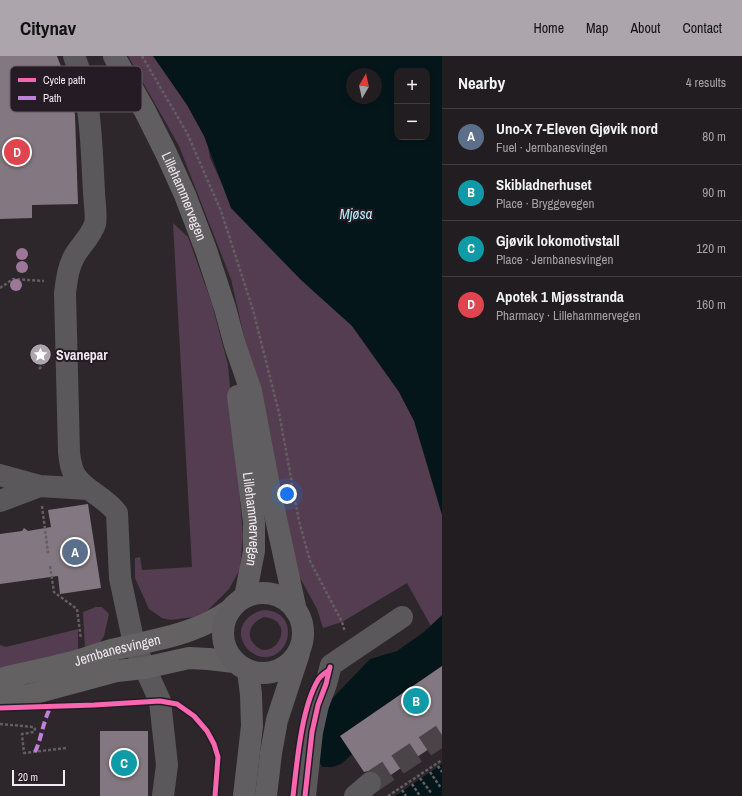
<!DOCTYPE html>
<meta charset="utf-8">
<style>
:root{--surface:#221d21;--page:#2a262a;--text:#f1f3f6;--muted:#a2a2a5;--line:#3f3b3f;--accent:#aca5ab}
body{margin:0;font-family:"Archivo Narrow",sans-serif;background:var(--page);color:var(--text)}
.controls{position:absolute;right:12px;top:12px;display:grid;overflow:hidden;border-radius:8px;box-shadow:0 2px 6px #0003}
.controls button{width:36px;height:36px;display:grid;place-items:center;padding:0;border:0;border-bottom:1px solid var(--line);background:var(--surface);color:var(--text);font:20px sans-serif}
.compass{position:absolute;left:346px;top:12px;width:36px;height:36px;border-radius:50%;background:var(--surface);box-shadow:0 2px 6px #0003;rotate:9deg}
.scale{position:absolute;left:12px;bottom:10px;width:53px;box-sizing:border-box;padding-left:4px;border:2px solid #f0e9ef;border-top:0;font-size:11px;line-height:14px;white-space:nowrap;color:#f0e9ef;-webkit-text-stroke:3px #251b24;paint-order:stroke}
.you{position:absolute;left:287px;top:438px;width:14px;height:14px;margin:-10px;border:3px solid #fff;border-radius:50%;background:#1a73e8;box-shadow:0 0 0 6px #1a73e833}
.badge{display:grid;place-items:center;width:26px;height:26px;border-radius:50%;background:var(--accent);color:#fff;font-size:13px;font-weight:700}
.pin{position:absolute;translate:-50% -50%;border:2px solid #fff;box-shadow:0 1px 4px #0006}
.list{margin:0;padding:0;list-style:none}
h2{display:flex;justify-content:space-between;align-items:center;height:52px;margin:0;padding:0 16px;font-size:17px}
h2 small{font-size:13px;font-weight:400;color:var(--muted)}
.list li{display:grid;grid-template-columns:26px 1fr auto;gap:12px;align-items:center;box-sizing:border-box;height:56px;padding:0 16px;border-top:1px solid var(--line)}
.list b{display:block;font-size:15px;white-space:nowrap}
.list p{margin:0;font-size:13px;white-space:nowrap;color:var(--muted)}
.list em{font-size:13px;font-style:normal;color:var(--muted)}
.map{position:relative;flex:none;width:442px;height:740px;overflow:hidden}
header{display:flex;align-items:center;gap:24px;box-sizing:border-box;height:56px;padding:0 20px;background:var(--accent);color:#111}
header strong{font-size:19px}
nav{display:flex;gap:22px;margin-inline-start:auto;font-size:14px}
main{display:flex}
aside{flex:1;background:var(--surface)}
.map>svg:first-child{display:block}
.green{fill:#543d50;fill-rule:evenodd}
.water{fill:#05161a;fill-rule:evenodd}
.building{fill:#837881}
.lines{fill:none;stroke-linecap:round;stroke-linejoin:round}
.minor-tunnel{stroke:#4a4449;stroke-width:22;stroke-dasharray:22 11;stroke-linecap:butt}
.path{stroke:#625e61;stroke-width:2.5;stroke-dasharray:3 2;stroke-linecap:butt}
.minor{stroke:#5a585a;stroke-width:22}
.major{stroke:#646163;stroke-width:22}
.highway{stroke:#615e61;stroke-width:22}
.quiet{stroke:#c07fdc;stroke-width:4;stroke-dasharray:8 4;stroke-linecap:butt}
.cycleway-casing{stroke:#251b24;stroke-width:8}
.cycleway{stroke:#f766af;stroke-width:5}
.tree{fill:#9d7798}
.labels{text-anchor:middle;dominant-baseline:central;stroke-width:4;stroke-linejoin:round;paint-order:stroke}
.street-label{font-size:14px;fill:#f0e9ef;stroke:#251b24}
.poi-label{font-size:14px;font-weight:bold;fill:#f0e9ef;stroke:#251b24;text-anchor:start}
.water-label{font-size:15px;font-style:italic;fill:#b2eef8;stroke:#251b24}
.key{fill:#251b24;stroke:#625961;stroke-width:1}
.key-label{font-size:11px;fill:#f0e9ef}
</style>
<header>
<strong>Citynav</strong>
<nav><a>Home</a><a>Map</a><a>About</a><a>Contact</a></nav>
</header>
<main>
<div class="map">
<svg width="442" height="740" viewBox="0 0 442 740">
<rect width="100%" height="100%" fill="#2d272c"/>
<path class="green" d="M128 0H159L204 67 210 102 227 139 358 265 393 316 442 425V562L431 570 407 527 342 566 323 572 317 553 298 518 231 223 179 90Z
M173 167 188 181 212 248 228 309 243 479 240 513 229 533 207 555 194 561 170 564 162 562 149 553 135 522V502L140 501 142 514 192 511Z
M96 551H102L109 558 104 580 99 588 85 593 83 556Z
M263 554C304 555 289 610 258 600 252 597 247 594 244 588 235 572 247 558 263 554ZM264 561C300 565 272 610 254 588 244 577 253 565 264 561Z
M78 573V594L0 618V589L6 591Z"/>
<path class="water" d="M153 0H442V459L414 365 399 336 352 270 301 224 231 152 204 80 187 49ZM397 15H427V81H397ZM352 18H376V42H352Z
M442 559V624L415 643 341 708 333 711H322L318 703 327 648 370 603 397 595 424 576Z
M442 708V740H395Z"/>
<path class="building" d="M0 0H57L68 29 75 59 78 148 32 149V162L0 163Z
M88 448 101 532 60 538 58 520 0 528V478L22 475 24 472 28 475 51 471 48 454Z
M442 610V684L382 725 380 719 374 715H368L364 716 340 680Z
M100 675H148V740H100Z"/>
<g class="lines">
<path class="minor-tunnel" d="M370 727 442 679"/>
<path class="path" d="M142 0 187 77 221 155 253 254 279 357 299 465 310 505 342 566 345 576
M0 232 13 223 44 225
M39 313 46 306
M42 450 48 497
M50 510 54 536 77 553 81 583
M0 668 34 671 35 673 34 676 22 678V679L24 697 66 692
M438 710 442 716
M430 716 441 732
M420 722 432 738
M412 728 420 740
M402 734 406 740
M388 740 442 704"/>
<path class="minor" d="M74 0C92 43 91 89 94 135 94 143 97 161 95 168 91 180 81 189 75 199 68 211 67 223 65 237L69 396C70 405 71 415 77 422 88 436 106 442 117 457L120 522 134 588 160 645 167 709 163 740
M0 419 40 430 88 433
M0 445 40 430
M305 740 312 676 318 649 326 628 331 609 402 561
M355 740 370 727"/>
<g class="major">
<path id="s1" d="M0 623C23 617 46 613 69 607 84 603 100 597 116 593 157 583 194 579 230 554"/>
<path d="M0 640 28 639 117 615 144 612 189 602 209 603 234 606"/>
</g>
<g class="highway">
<path id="s2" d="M114 0 145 55 166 97 185 139 206 194 225 252 235 289 251 335 270 435 296 555"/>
<path id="s3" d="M238 340 254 466V495L245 541"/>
<circle cx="263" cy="577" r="40"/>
<path d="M244 740 252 670 251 638 248 615"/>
<path d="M266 740 271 697 277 664 299 597"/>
</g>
<path class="quiet" d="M35 696C42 681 43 665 51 650"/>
<defs>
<path id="cycleway" d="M0 652 94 649 160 645 177 648 194 660 207 675 214 688 218 701 215 740
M293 740C297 707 301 653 318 624 320 620 325 617 329 614
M305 740 312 676 318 649 326 628 330 611"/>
</defs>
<use href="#cycleway" class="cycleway-casing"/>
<use href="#cycleway" class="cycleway"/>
</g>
<g class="tree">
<circle cx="22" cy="198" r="6"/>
<circle cx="22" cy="211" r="6"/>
<circle cx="16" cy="229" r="6"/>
</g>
<defs>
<symbol id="sight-disc" viewBox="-11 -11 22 22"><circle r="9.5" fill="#aca5ab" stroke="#251b24"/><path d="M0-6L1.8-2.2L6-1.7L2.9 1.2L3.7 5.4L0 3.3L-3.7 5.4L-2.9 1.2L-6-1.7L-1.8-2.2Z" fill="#fff"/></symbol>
</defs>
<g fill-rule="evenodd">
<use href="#sight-disc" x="28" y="286" width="25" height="25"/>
</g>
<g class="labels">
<g class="street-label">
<text stroke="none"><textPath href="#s2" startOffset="157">Lillehammervegen</textPath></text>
<text stroke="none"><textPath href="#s3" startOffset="124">Lillehammervegen</textPath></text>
<text stroke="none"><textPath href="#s1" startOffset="121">Jernbanesvingen</textPath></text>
</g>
<g class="poi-label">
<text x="56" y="299">Svanepar</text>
</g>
<g class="water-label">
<text x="356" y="157">Mjøsa</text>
</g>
</g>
<rect x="10" y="10" width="132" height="46" rx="6" class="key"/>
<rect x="18" y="22" width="18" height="4" fill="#f766af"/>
<rect x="18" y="40" width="18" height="4" fill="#c07fdc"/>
<g class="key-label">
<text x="43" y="28">Cycle path</text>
<text x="43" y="46">Path</text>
</g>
</svg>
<div class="controls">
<button>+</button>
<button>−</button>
</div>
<svg class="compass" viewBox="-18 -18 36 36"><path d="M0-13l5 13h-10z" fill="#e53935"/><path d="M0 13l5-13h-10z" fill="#a2a2a5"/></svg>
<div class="scale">20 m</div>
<div class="you"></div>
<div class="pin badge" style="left:75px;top:496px;background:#5c6f8a">A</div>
<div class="pin badge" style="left:416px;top:645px;background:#0f9aa8">B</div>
<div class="pin badge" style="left:124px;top:707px;background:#0f9aa8">C</div>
<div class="pin badge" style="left:17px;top:96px;background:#e0444e">D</div>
</div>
<aside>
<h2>Nearby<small>4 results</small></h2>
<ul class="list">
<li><span class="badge" style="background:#5c6f8a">A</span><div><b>Uno-X 7-Eleven Gjøvik nord</b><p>Fuel · Jernbanesvingen</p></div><em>80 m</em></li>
<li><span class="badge" style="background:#0f9aa8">B</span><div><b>Skibladnerhuset</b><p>Place · Bryggevegen</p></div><em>90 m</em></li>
<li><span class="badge" style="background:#0f9aa8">C</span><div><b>Gjøvik lokomotivstall</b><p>Place · Jernbanesvingen</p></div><em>120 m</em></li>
<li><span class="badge" style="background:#e0444e">D</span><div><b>Apotek 1 Mjøsstranda</b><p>Pharmacy · Lillehammervegen</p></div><em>160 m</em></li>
</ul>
</aside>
</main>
